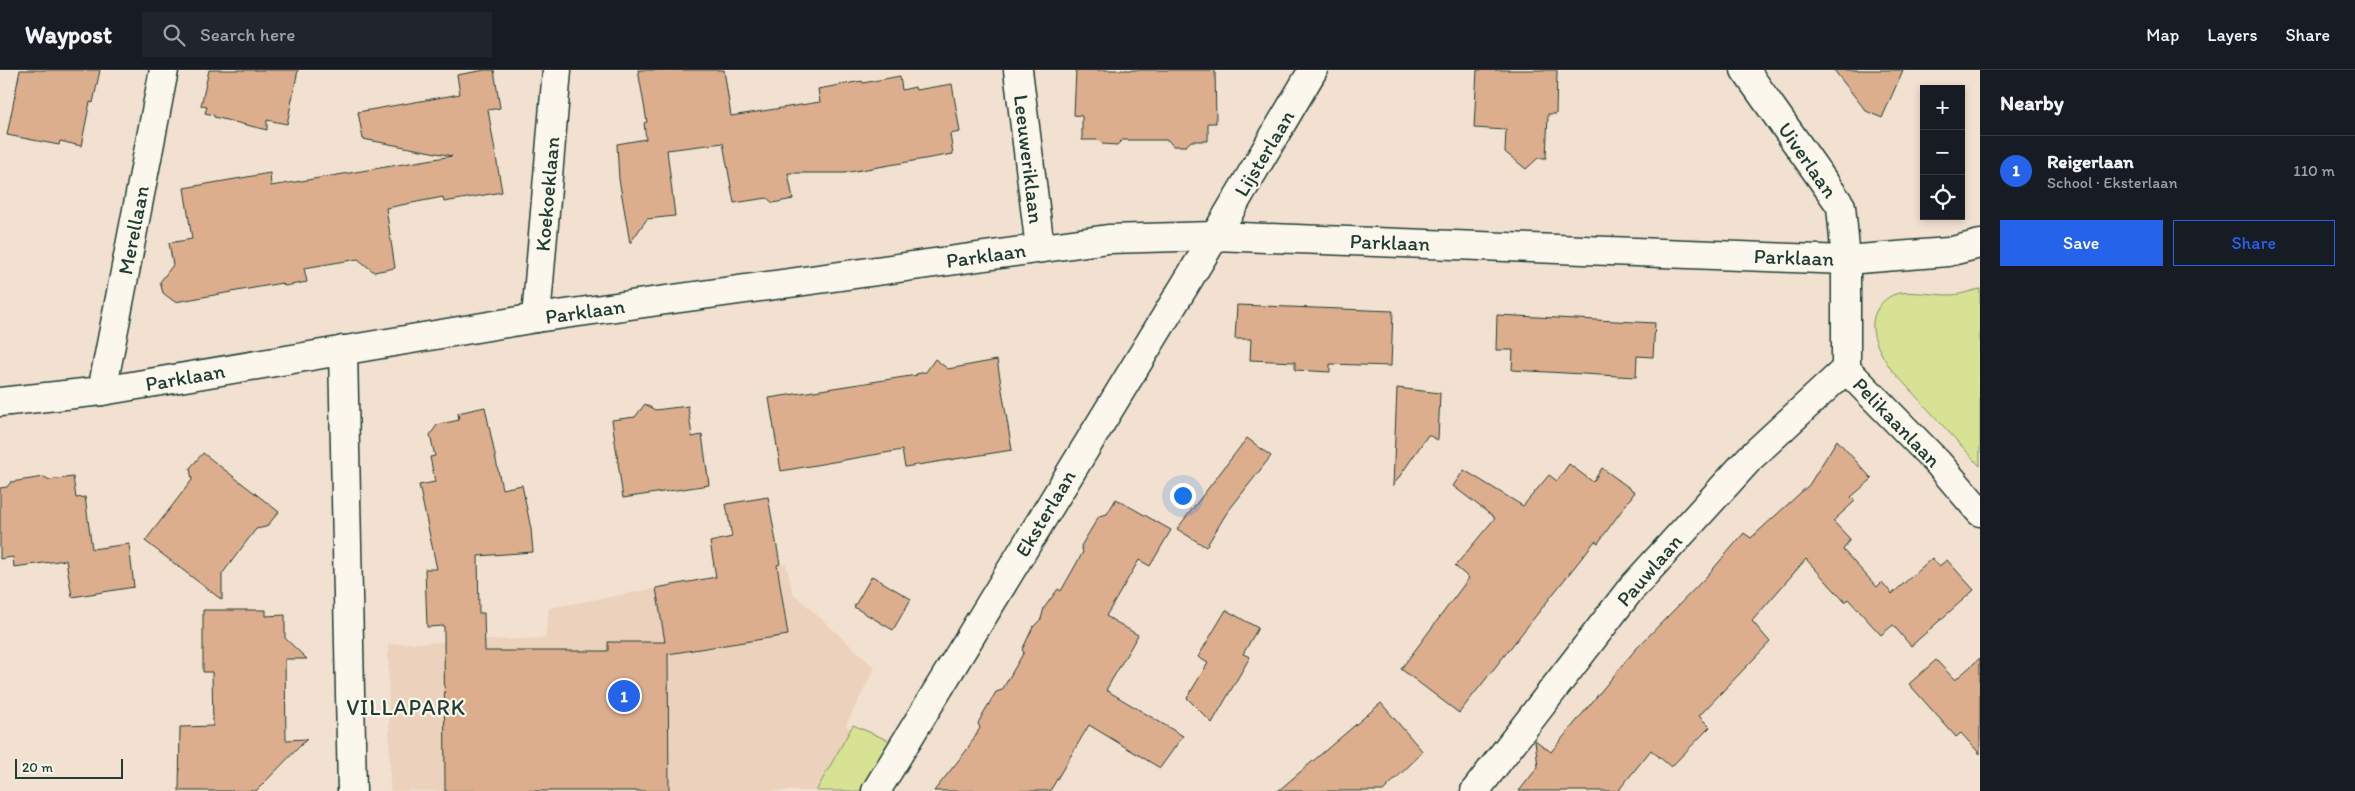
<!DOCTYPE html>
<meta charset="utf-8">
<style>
:root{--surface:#171b24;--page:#20242c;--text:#f1f3f6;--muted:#9ea1a6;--line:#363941;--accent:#2563eb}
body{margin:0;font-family:Itim,sans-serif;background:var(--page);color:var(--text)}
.controls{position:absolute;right:15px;top:15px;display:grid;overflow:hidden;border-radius:0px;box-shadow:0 2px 8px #0003}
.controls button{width:45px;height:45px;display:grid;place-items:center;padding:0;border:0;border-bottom:1px solid var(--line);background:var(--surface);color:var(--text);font:25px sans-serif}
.scale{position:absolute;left:15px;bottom:12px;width:108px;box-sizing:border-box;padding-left:5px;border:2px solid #1f3d34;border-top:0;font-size:14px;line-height:18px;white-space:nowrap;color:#1f3d34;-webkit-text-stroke:4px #fbf7ec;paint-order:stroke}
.you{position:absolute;left:1182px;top:425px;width:18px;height:18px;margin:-12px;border:4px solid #fff;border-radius:50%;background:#1a73e8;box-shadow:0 0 0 8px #1a73e833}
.badge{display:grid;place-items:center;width:32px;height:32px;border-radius:50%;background:var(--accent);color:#fff;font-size:16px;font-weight:700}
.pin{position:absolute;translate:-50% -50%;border:2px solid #fff;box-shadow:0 1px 5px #0006}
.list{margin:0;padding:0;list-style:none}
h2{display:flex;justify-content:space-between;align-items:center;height:65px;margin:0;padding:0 20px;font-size:21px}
h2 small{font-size:16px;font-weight:400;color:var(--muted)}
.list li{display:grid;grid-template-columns:32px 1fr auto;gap:15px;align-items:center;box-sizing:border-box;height:70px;padding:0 20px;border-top:1px solid var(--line)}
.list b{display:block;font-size:19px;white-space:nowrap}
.list p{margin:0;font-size:16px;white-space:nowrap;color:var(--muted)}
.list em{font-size:16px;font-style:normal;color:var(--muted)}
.actions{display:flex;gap:10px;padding:15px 20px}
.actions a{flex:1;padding:11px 0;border:1px solid var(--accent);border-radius:0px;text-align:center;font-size:18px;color:var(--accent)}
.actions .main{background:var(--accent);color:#fff}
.icon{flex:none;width:28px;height:28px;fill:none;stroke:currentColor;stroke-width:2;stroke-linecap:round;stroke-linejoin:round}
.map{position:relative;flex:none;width:1980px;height:721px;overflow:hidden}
header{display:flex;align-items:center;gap:30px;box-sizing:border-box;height:70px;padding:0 25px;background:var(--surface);border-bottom:1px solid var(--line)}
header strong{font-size:24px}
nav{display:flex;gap:28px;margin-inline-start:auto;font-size:18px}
.search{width:350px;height:45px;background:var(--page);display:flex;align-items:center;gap:12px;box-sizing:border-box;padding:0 18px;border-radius:0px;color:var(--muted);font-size:19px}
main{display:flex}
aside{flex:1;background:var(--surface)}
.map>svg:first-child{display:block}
.built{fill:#ecd2bc}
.green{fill:#d7e295;stroke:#7b9064}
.building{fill:#ddae8e;stroke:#1f3d34}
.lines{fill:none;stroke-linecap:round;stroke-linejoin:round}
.street-casing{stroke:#1f3d34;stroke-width:31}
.secondary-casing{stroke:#1f3d34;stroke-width:31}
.street{stroke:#fbf7ec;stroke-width:28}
.secondary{stroke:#fbf7ec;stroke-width:28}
.labels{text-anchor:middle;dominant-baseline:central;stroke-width:4.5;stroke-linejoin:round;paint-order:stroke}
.street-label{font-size:21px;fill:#1f3d34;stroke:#fbf7ec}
.neighbourhood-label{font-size:22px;letter-spacing:1px;fill:#1f3d34;stroke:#fbf7ec}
</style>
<header>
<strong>Waypost</strong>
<div class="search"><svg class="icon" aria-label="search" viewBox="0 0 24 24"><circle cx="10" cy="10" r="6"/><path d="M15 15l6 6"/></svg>Search here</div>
<nav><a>Map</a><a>Layers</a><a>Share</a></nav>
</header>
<main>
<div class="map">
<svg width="1980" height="721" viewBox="0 0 1980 721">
<rect width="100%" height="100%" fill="#f2e1d0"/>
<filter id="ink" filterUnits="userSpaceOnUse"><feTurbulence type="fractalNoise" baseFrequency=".02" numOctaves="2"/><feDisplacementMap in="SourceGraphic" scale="10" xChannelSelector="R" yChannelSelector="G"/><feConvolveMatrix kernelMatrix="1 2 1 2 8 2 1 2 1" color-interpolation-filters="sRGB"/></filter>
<g filter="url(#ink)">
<path class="built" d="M786 494 793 523 875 598 846 655 870 671 841 721H390L388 574 545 568 549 538Z"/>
<path class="green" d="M1980 219V396L1890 298C1878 279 1864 256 1880 235 1885 229 1892 224 1900 223 1916 221 1933 225 1950 225 1960 225 1970 221 1980 219Z
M853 655 892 672 863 721H816Z"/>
<path class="building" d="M20 0H100L93 33 90 32 81 76 60 71 59 75 7 65Z
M209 0H298L287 54 267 50V60L214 47V45L205 43 207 37 201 36Z
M485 0H494L500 38 488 40 502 122 444 132 443 127 386 138 395 198 374 202 358 189 304 198 307 212 285 216 282 213 175 232 163 223 160 212 173 195 169 173 192 169 184 118 270 103 271 116 452 86 363 69 358 42 460 24 457 5Z
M638 0H724L731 46 820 32 818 19 862 11 863 13 900 6 902 20 915 17 916 20 952 14 960 62 950 64 953 84 844 103H788L793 129 773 133 767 128 734 133 723 73 667 80 675 146 647 149 630 173 619 109 617 74 646 69 644 53 647 52Z
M1076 0H1215L1216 53H1208V71H1191L1186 76H1173L1168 70H1122L1117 75 1102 74 1098 70H1082V46L1074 45Z
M1477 0H1557L1556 44H1548L1546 88H1538L1526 99 1505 82 1506 60 1474 58Z
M1834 0H1903L1882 48 1866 41Z
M1237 235 1393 241 1391 296 1330 294V302L1295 300V292L1250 290 1251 269H1235Z
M1497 245 1655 253 1653 287 1637 286 1636 307 1512 300 1513 280H1496Z
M935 289 948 299 997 290 1012 380 905 397 902 380 781 401 769 328 917 305 916 304 926 302Z
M1397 318 1440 323 1438 370 1428 365 1393 416Z
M645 334 655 340 688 336 692 367 702 365 709 415 623 428 612 350 635 347Z
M485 337 502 419 522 415 531 459 533 482 478 486 479 543H484L485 581H608V572H665L656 518 716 507 710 472 732 467 726 434 768 427 780 494 777 495 788 565 668 584 669 721H445L444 556 427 557 425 499H437L419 415 435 412 430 387 435 386 430 365 437 355 459 350 458 343Z
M1247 368 1271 386 1226 444 1206 477 1177 459Z
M1837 370 1872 409 1851 427 1855 431 1833 451 1850 469 1843 480 1877 517 1882 512 1892 524 1932 488 1939 496 1947 490 1974 520 1911 576 1893 555 1881 565 1848 529 1845 532 1806 489 1752 551 1770 572 1699 646 1710 657 1671 697 1651 680 1618 721H1519L1538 697 1535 670 1551 682 1635 580 1707 506 1744 463 1751 468 1809 415Z
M203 383 279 442 266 457 256 459 222 504V530L145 471 192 410 190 398Z
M1569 394 1593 412 1602 398 1635 422 1598 473 1595 471 1459 643 1401 599 1469 508 1455 496 1495 448 1453 416 1464 400 1523 436 1549 405 1557 411Z
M44 407 50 410 73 407 76 428 85 427 92 479 129 474 134 517 72 527 66 490 14 497 13 487 0 489V418L7 417 11 412Z
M1116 429 1171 460 1150 496 1139 490 1106 546 1138 565 1106 620 1183 666 1160 698 1089 655 1050 721H934L966 681 980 658 978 653 984 642 996 622 1002 620 1024 582 1022 580 1033 557 1041 549 1044 538 1058 519 1061 521 1083 482 1081 476 1099 446 1107 444Z
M872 506 911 529 893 560 854 537Z
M203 540H266V546L285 545V568L307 589H285L286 670 307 669 256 721H179L180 657 213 656 212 602H203Z
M1226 540 1258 558 1243 584 1250 587 1212 653 1187 628 1208 593 1198 587Z
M1980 588V684L1961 663 1956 667 1909 614 1936 590 1955 610Z
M1381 633 1423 682 1383 721H1278Z"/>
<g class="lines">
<defs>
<path id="street" d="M1018 0 1040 178
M1745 0 1841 136 1846 190V299L1938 393 1980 442
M536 248 557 0
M343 280 352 721
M102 321 164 0
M876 721 1215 166 1313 0
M1475 721 1630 520 1750 388 1846 299"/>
<path id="secondary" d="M0 332 102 321 536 248 1108 169 1215 166 1846 190 1948 182 1980 174"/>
</defs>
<use href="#street" class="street-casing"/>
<use href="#secondary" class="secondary-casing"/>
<use href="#street" class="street"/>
<use href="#secondary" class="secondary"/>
</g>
</g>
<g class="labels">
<g class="street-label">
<text transform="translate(1264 83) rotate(-59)">Lijsterlaan</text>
<text transform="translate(1029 89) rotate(83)">Leeuweriklaan</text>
<text transform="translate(1808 90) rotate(55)">Uiverlaan</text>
<text transform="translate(547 124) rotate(-85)">Koekoeklaan</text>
<text transform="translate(133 160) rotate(-79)">Merellaan</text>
<text transform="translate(1390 172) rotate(2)">Parklaan</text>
<text transform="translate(986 185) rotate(-8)">Parklaan</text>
<text transform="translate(1794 187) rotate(2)">Parklaan</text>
<text transform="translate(585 241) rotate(-8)">Parklaan</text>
<text transform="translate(185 307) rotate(-10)">Parklaan</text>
<text transform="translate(1897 352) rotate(46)">Pelikaanlaan</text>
<text transform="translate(1045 443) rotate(-59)">Eksterlaan</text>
<text transform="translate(1649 500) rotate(-49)">Pauwlaan</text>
</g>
<g class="neighbourhood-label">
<text x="406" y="637">VILLAPARK</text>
</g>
</g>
</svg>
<div class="controls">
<button>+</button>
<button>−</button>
<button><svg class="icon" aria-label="locate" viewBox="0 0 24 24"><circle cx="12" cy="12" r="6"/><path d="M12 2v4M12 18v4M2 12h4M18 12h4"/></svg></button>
</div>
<div class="scale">20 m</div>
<div class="you"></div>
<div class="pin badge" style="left:624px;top:626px">1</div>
</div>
<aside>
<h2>Nearby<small></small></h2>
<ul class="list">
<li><span class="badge">1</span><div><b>Reigerlaan</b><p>School · Eksterlaan</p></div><em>110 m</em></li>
</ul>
<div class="actions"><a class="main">Save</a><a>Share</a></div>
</aside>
</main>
